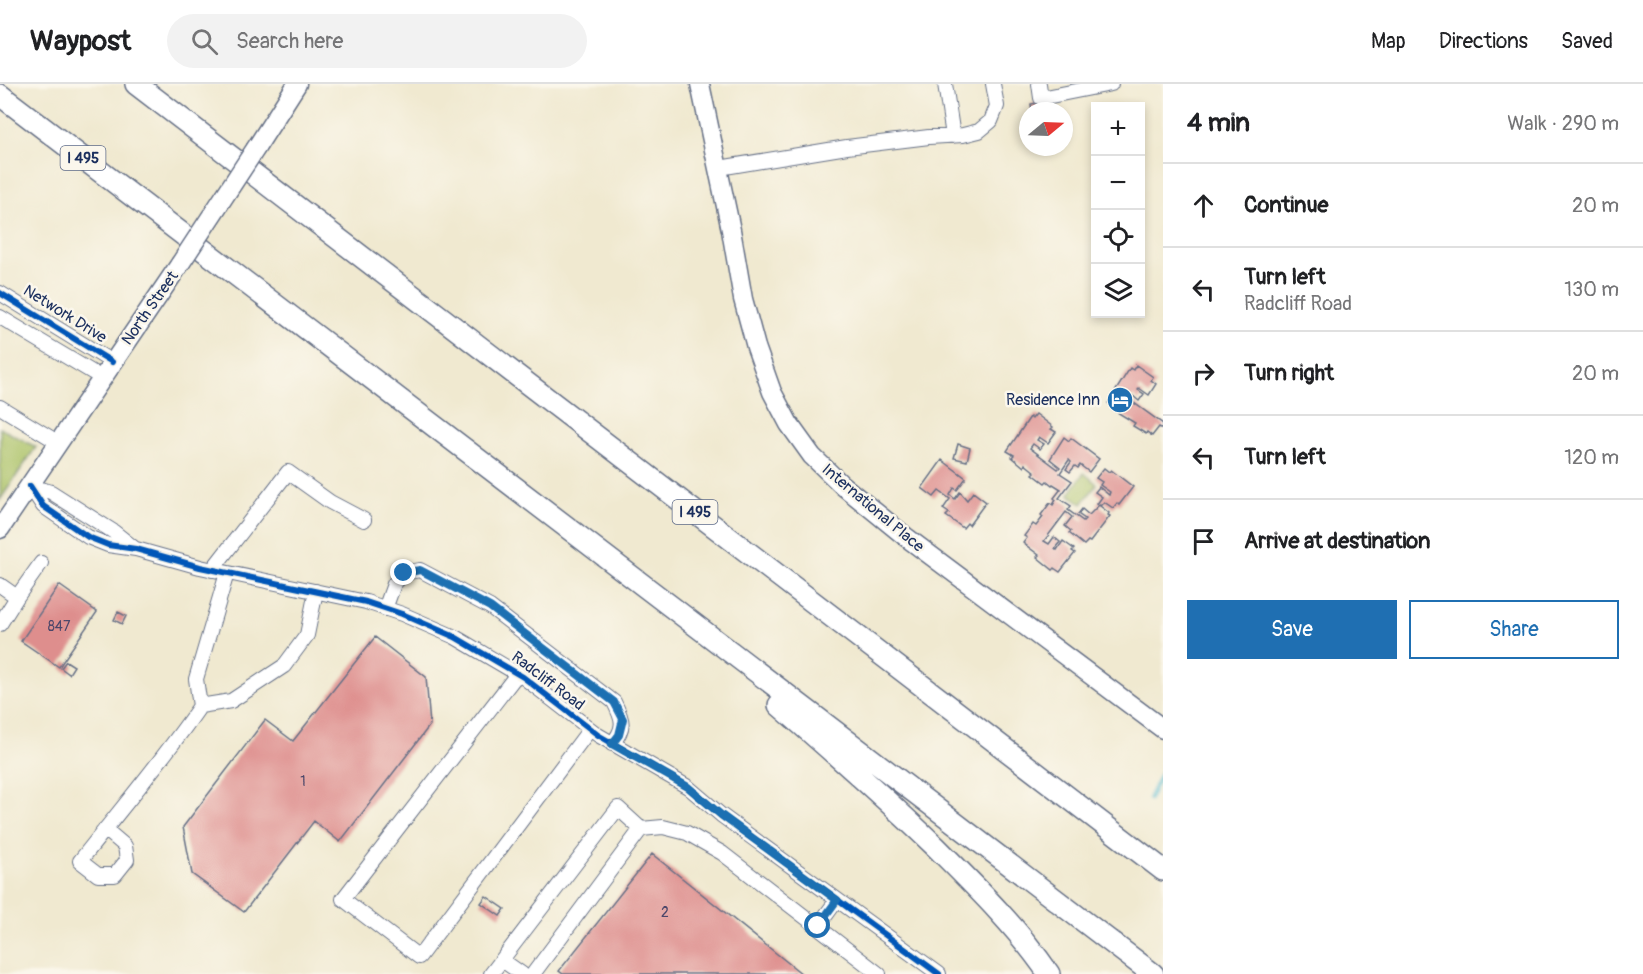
<!DOCTYPE html>
<meta charset="utf-8">
<style>
:root{--surface:#fff;--page:#f2f2f2;--text:#202124;--muted:#757577;--line:#e0e0e0;--accent:#1f6fb2}
body{margin:0;font-family:Pangolin,sans-serif;background:var(--page);color:var(--text)}
.controls{position:absolute;right:18px;top:18px;display:grid;overflow:hidden;border-radius:0px;box-shadow:0 3px 9px #0003}
.controls button{width:54px;height:54px;display:grid;place-items:center;padding:0;border:0;border-bottom:2px solid var(--line);background:var(--surface);color:var(--text);font:30px sans-serif}
.compass{position:absolute;left:1019px;top:18px;width:54px;height:54px;border-radius:50%;background:var(--surface);box-shadow:0 3px 9px #0003;rotate:71deg}
.stop{position:absolute;width:18px;height:18px;margin:-14px;border:4px solid #1f6fb2;border-radius:50%;background:#fff}
.stop.end{background:#1f6fb2;border-color:#fff;box-shadow:0 2px 6px #0008}
.list{margin:0;padding:0;list-style:none}
h2{display:flex;justify-content:space-between;align-items:center;height:78px;margin:0;padding:0 24px;font-size:26px}
h2 small{font-size:20px;font-weight:400;color:var(--muted)}
.list li{display:grid;grid-template-columns:39px 1fr auto;gap:18px;align-items:center;box-sizing:border-box;height:84px;padding:0 24px;border-top:2px solid var(--line)}
.list b{display:block;font-size:22px;white-space:nowrap}
.list p{margin:0;font-size:20px;white-space:nowrap;color:var(--muted)}
.list em{font-size:20px;font-style:normal;color:var(--muted)}
.actions{display:flex;gap:12px;padding:18px 24px}
.actions a{flex:1;padding:14px 0;border:2px solid var(--accent);border-radius:0px;text-align:center;font-size:21px;color:var(--accent)}
.actions .main{background:var(--accent);color:#fff}
.icon{flex:none;width:33px;height:33px;fill:none;stroke:currentColor;stroke-width:2;stroke-linecap:round;stroke-linejoin:round}
.map{position:relative;flex:none;width:1163px;height:890px;overflow:hidden}
header{display:flex;align-items:center;gap:36px;box-sizing:border-box;height:84px;padding:0 30px;background:var(--surface);border-bottom:2px solid var(--line)}
header strong{font-size:28px}
nav{display:flex;gap:33px;margin-inline-start:auto;font-size:21px}
.search{width:420px;height:54px;background:var(--page);display:flex;align-items:center;gap:15px;box-sizing:border-box;padding:0 21px;border-radius:33px;color:var(--muted);font-size:22px}
main{display:flex}
aside{flex:1;background:var(--surface)}
.map>svg:first-child{display:block}
.green{fill:#acc267;stroke:#647862;stroke-width:1.5}
.lines{fill:none;stroke-linecap:round;stroke-linejoin:round}
.stream{stroke:#4db6cb;stroke-width:4.5}
.building{fill:#de8e8d}
.minor-casing{stroke:#667086;stroke-width:16}
.major-casing{stroke:#667086;stroke-width:21}
.highway-casing{stroke:#667086;stroke-width:24}
.minor{stroke:#fff;stroke-width:14}
.major{stroke:#fff;stroke-width:18}
.highway{stroke:#fff;stroke-width:21}
.major-bridge-casing{stroke:#667086;stroke-width:21;stroke-linecap:butt}
.major-bridge{stroke:#fff;stroke-width:18}
.cycleway-casing{stroke:#fbf7ec;stroke-width:10}
.cycleway{stroke:#0057b8;stroke-width:6}
.route{stroke:#1f6fb2;stroke-width:8}
.labels{text-anchor:middle;dominant-baseline:central;stroke-width:5;stroke-linejoin:round;paint-order:stroke}
.number-label{font-size:14px;fill:#4c476a}
.shield{fill:#fbf7ec;stroke:#5e6b89;stroke-width:1.5}
.shield-label{font-size:15px;font-weight:bold;fill:#1b2f5e}
.street-label{font-size:16px;fill:#1b2f5e;stroke:#fbf7ec}
.poi-label{font-size:16px;fill:#1b2f5e;stroke:#fbf7ec;text-anchor:end}
</style>
<header>
<strong>Waypost</strong>
<div class="search"><svg class="icon" aria-label="search" viewBox="0 0 24 24"><circle cx="10" cy="10" r="6"/><path d="M15 15l6 6"/></svg>Search here</div>
<nav><a>Map</a><a>Directions</a><a>Saved</a></nav>
</header>
<main>
<div class="map">
<svg width="1163" height="890" viewBox="0 0 1163 890">
<rect width="100%" height="100%" fill="#fbf7ec"/>
<filter id="ink" filterUnits="userSpaceOnUse"><feTurbulence type="fractalNoise" baseFrequency=".0167" numOctaves="2"/><feDisplacementMap in="SourceGraphic" scale="12" xChannelSelector="R" yChannelSelector="G"/><feConvolveMatrix kernelMatrix="1 2 1 2 8 2 1 2 1" color-interpolation-filters="sRGB"/></filter>
<filter id="wash" filterUnits="userSpaceOnUse"><feTurbulence type="fractalNoise" baseFrequency=".008" numOctaves="4" result="noise"/><feDisplacementMap in="SourceGraphic" scale="24" xChannelSelector="R" yChannelSelector="G"/><feGaussianBlur stdDeviation="1.35" result="paint"/><feColorMatrix in="noise" values="0 0 0 0 0 0 0 0 0 0 0 0 0 0 0 0 0 1.4 0 .05"/><feComposite in="paint" operator="in"/></filter>
<g filter="url(#wash)">
<rect width="100%" height="100%" fill="#f0e9d0"/>
<path class="green" d="M0 344 36 363 0 416Z
M1084 389 1097 400 1082 420 1069 410Z"/>
<g class="lines">
<path class="stream" d="M1149 715 1163 686"/>
</g>
<g id="blocks">
<path class="building" d="M1037 19 1038 27H1032L1031 20Z
M1136 281 1153 293 1151 296 1156 300 1149 311 1139 304 1138 306 1144 310 1139 317 1133 312 1130 316 1163 340V345L1159 343 1152 352 1147 348 1146 350 1133 342 1135 339 1112 325 1113 323 1108 319 1130 284 1133 286Z
M1036 330 1053 343 1051 345 1056 348 1048 359 1039 353 1037 356 1044 360 1040 365 1033 360 1030 364 1058 385 1060 383 1050 375 1064 353 1069 357 1071 354 1099 375 1089 388 1080 381 1078 384 1075 382 1070 388 1066 385 1071 378 1069 376 1060 389 1072 397 1059 414 1071 422 1068 426 1083 437 1085 435 1078 430 1082 425 1089 431 1099 421 1097 420 1102 413 1095 408 1099 403 1109 411 1110 408 1100 401 1102 398 1096 394 1104 384 1109 388 1111 386 1133 403 1119 421 1117 419 1113 424 1104 418 1100 422 1109 429 1108 431 1110 432 1090 458 1088 457 1084 461 1069 449 1071 447 1065 442 1072 433 1066 428 1044 457 1049 460 1054 453 1060 458 1055 464 1057 466 1063 457 1074 465 1072 467 1075 469 1060 488 1054 484 1053 486 1037 473 1039 471 1023 459 1027 454 1024 452 1033 440 1036 442 1043 433 1041 431 1050 419 1053 421 1056 416 1054 414 1061 405 1053 400 1052 401 1047 397 1045 399 1033 390 1035 388 1025 380 1024 383 1012 373 1014 371 1007 367 1030 333 1032 335Z
M958 360 970 364 967 377 954 374Z
M942 376 966 394 957 406 954 404 950 411 955 415 960 408 967 416 973 408 986 418 969 441 967 439 963 444 946 432 949 429 943 425 950 415 939 407 934 413 922 404Z
M59 501 97 528 59 583 21 557Z
M118 528 126 532 122 540 114 536Z
M375 553 426 593 430 641 340 758 314 737 244 828 192 790 183 743 265 636 293 657Z
M66 577 74 582 69 590 61 584Z
M652 770 802 890H563L559 887Z
M486 812 505 825 500 832 481 819Z"/>
</g>
</g>
<g filter="url(#ink)">
<use href="#blocks" fill-opacity="0" stroke="#667086" stroke-width="1.5"/>
<g class="lines">
<defs>
<path id="minor" d="M945 0 953 52
M1039 0 1041 14 1111 0
M719 84 847 63 929 53 963 51 979 47 991 37 997 22 993 0
M0 209 112 278
M0 233 102 294
M0 323 59 359
M30 402 43 422 88 453 108 461 136 465 200 483 366 518 402 530 455 553 523 593 598 651 688 703 721 731 939 890
M30 402 51 408 114 448 134 464
M212 486 288 388 330 418 364 436
M0 501 17 513 41 479
M385 525 394 500 404 489 420 486 490 523 614 618C623 636 626 643 612 660
M0 540 17 513
M518 589 343 815 419 873 590 645
M200 622 196 595 227 489
M105 745 125 762 127 776 115 791H98L80 777C120 726 163 676 200 622L231 617 284 582 307 551 316 507
M818 842 837 816
M502 876 522 890
M491 890 618 724 641 745 663 743 687 749 722 769 879 890
M533 890 641 745"/>
<path id="major" d="M700 0 731 146 743 215 756 263 772 308 789 340 812 372 842 401 906 453 1163 645
M256 64 297 0
M0 445 180 180"/>
<path id="highway" d="M136 0 1163 786
M0 11 1153 890
M779 621C832 667 885 714 936 763 976 803 1017 843 1049 890"/>
</defs>
<use href="#minor" class="minor-casing"/>
<use href="#major" class="major-casing"/>
<use href="#highway" class="highway-casing"/>
<use href="#minor" class="minor"/>
<use href="#major" class="major"/>
<use href="#highway" class="highway"/>
<defs>
<path id="major-bridge" d="M180 180 256 64"/>
</defs>
<use href="#major-bridge" class="major-bridge-casing"/>
<use href="#major-bridge" class="major-bridge"/>
<defs>
<path id="cycleway" d="M0 209 112 278
M30 402 43 422 88 453 108 461 136 465 200 483 366 518 402 530 455 553 523 593 598 651 688 703 721 731 939 890"/>
</defs>
<use href="#cycleway" class="cycleway-casing"/>
<use href="#cycleway" class="cycleway"/>
</g>
</g>
<g class="lines" filter="url(#ink)">
<path class="route" d="M404 489 420 486 490 523 614 618 623 635 619 651 612 660 688 703 721 731 837 816 818 842"/>
</g>
<defs>
<symbol id="hotel-disc" viewBox="-11 -11 22 22"><circle r="9.5" fill="#1f6fb2" stroke="#fbf7ec"/><path d="M-6-4.5h1.5V1H6V5H4.5V3h-9V5H-6ZM-4 0a1.8 1.8 0 1 1 3.6 0ZM.5 0V-2.5h3Q6-2.5 6 0Z" fill="#fff"/></symbol>
</defs>
<g fill-rule="evenodd">
<use href="#hotel-disc" x="1105" y="301" width="30" height="30"/>
</g>
<g class="labels">
<g class="number-label">
<text x="59" y="542">847</text>
<text x="303" y="697">1</text>
<text x="665" y="828">2</text>
</g>
<g class="shield">
<rect x="60.5" y="62" width="45" height="24" rx="4.5"/>
<rect x="672.5" y="416" width="45" height="24" rx="4.5"/>
</g>
<g class="shield-label">
<text x="83" y="74">I 495</text>
<text x="695" y="428">I 495</text>
</g>
<g class="street-label">
<text transform="translate(150 224) rotate(-55)">North Street</text>
<text transform="translate(65 230) rotate(32)">Network Drive</text>
<text transform="translate(873 424) rotate(40)">International Place</text>
<text transform="translate(548 597) rotate(37)">Radcliff Road</text>
</g>
<g class="poi-label">
<text x="1100" y="316">Residence Inn</text>
</g>
</g>
</svg>
<div class="controls">
<button>+</button>
<button>−</button>
<button><svg class="icon" aria-label="locate" viewBox="0 0 24 24"><circle cx="12" cy="12" r="6"/><path d="M12 2v4M12 18v4M2 12h4M18 12h4"/></svg></button>
<button><svg class="icon" aria-label="layers" viewBox="0 0 24 24"><path d="M12 4l9 5-9 5-9-5zM3 14l9 5 9-5"/></svg></button>
</div>
<svg class="compass" viewBox="-18 -18 36 36"><path d="M0-13l5 13h-10z" fill="#e53935"/><path d="M0 13l5-13h-10z" fill="#757577"/></svg>
<div class="stop" style="left:818px;top:842px"></div>
<div class="stop end" style="left:404px;top:489px"></div>
</div>
<aside>
<h2>4 min<small>Walk · 290 m</small></h2>
<ul class="list">
<li><svg class="icon" aria-label="ahead" viewBox="0 0 24 24"><path d="M12 20V5M6 11l6-6 6 6"/></svg><div><b>Continue</b></div><em>20 m</em></li>
<li><svg class="icon" aria-label="left" viewBox="0 0 24 24"><path d="M17 20v-9H6M10 6l-5 5 5 5"/></svg><div><b>Turn left</b><p>Radcliff Road</p></div><em>130 m</em></li>
<li><svg class="icon" aria-label="right" viewBox="0 0 24 24"><path d="M7 20v-9h11M14 6l5 5-5 5"/></svg><div><b>Turn right</b></div><em>20 m</em></li>
<li><svg class="icon" aria-label="left" viewBox="0 0 24 24"><path d="M17 20v-9H6M10 6l-5 5 5 5"/></svg><div><b>Turn left</b></div><em>120 m</em></li>
<li><svg class="icon" aria-label="arrive" viewBox="0 0 24 24"><path d="M6 21V4h12l-3 4 3 4H6"/></svg><div><b>Arrive at destination</b></div></li>
</ul>
<div class="actions"><a class="main">Save</a><a>Share</a></div>
</aside>
</main>
